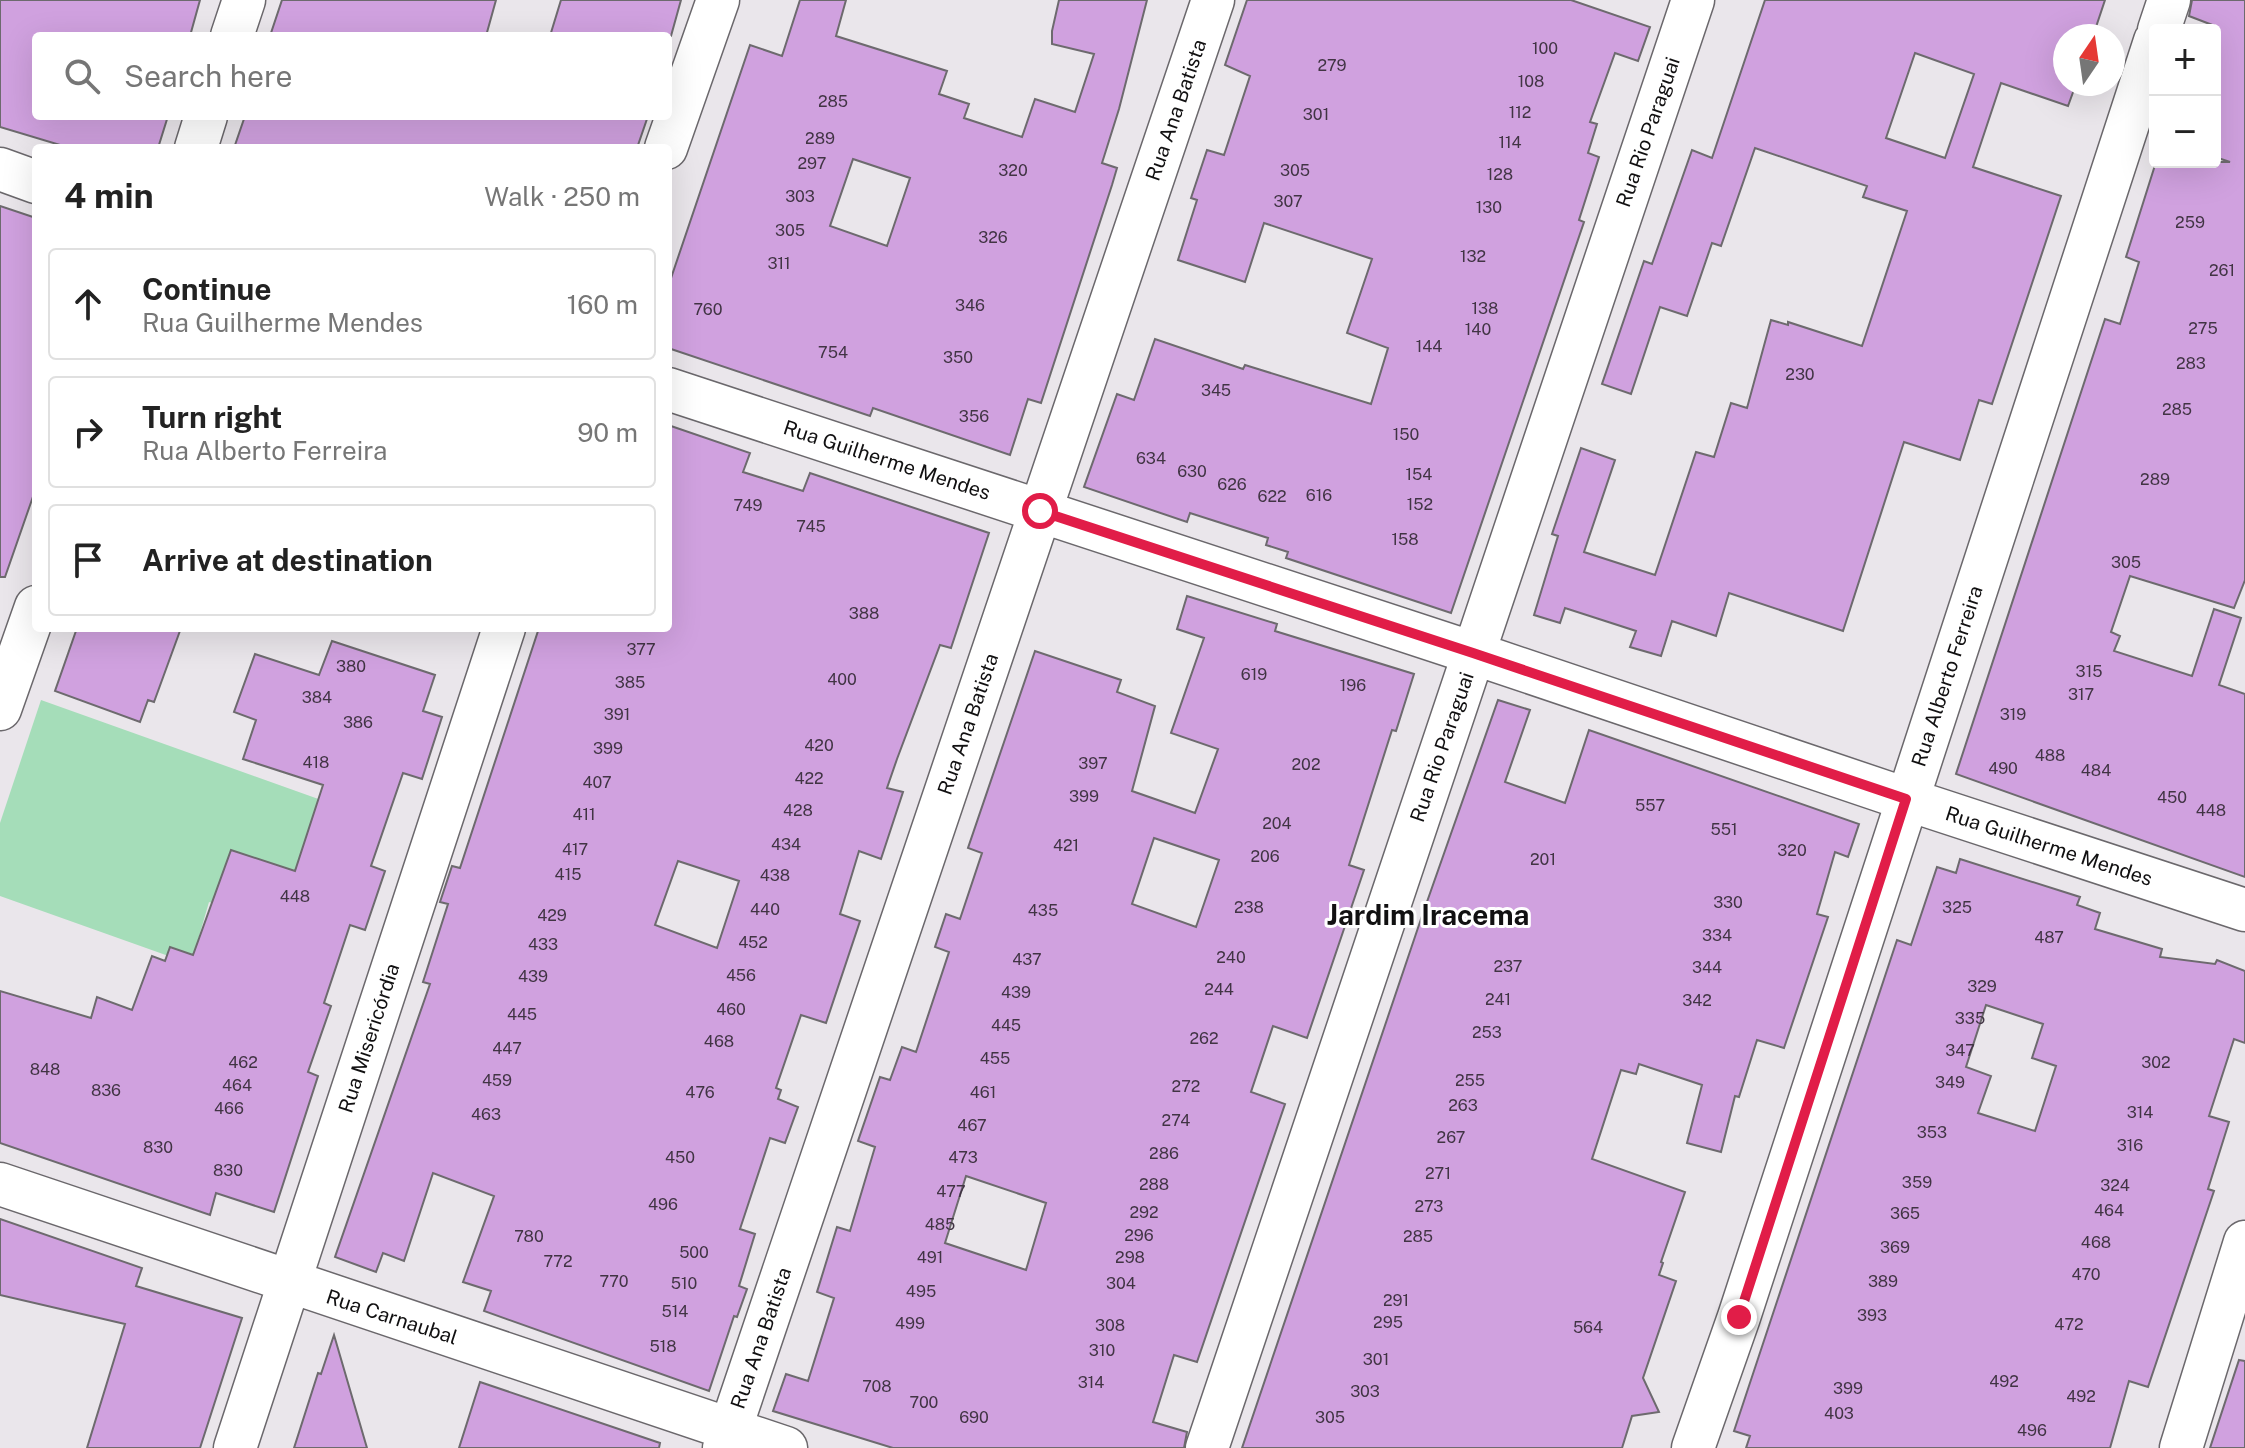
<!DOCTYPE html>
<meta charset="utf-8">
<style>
:root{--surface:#fff;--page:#f2f2f2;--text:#222;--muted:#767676;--line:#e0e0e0}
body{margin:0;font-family:"Public Sans",sans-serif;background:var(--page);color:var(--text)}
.controls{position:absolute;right:24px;top:24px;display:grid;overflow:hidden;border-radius:8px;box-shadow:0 8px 32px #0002}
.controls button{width:72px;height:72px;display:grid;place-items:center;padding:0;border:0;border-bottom:2px solid var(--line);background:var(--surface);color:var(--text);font:40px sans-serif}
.compass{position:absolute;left:2053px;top:24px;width:72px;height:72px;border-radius:50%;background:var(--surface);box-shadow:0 8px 32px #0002;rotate:13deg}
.stop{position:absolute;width:24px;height:24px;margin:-18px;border:6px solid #e11d48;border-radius:50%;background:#fff}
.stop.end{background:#e11d48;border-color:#fff;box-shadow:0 2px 8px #0008}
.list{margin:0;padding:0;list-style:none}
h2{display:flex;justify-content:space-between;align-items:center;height:104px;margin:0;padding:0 32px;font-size:34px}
h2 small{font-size:26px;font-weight:400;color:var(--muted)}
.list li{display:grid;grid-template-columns:52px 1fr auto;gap:24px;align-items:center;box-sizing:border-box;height:112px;margin:0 16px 16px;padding:0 16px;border:2px solid var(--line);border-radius:8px}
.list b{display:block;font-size:30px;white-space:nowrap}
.list p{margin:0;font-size:26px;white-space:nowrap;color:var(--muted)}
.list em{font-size:26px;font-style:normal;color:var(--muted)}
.icon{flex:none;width:44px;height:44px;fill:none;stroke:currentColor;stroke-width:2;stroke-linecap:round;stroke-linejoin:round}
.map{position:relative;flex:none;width:2245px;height:1448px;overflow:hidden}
.search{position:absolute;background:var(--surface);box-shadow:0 8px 32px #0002;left:32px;top:32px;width:640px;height:88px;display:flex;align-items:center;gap:20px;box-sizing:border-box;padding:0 28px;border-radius:8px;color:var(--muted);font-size:30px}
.panel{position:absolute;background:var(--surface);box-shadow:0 8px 32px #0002;left:32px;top:144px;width:640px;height:488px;border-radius:8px}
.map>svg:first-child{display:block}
.green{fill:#a5ddb9}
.building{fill:#d0a1df;stroke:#6d6a6e;stroke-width:2;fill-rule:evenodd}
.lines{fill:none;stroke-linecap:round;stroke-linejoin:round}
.minor-casing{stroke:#6b686c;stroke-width:45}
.minor{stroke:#fff;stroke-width:42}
.route{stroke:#e11d48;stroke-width:10}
.labels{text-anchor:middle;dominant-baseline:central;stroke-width:6;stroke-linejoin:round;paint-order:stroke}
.number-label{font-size:16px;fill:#413444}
.street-label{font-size:20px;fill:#111011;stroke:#fff}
.district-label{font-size:28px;font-weight:bold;fill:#111011;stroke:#fff}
</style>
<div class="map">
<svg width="2245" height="1448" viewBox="0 0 2245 1448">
<rect width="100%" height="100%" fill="#eae6eb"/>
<path class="green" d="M41 700 324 801 309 854 270 921 209 902 191 964 0 896V823Z"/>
<path class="building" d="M0 0H200L190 36H36V116H168L158 148H70L0 127Z
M282 0H496L486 36H270Z
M561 0H681L671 36H550Z
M800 0H846L836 36 947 71 939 94 969 104 964 118 1022 137 1035 99 1075 112 1094 54 1052 44V31L1059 0H1147L1119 109 1102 163 1117 168 1112 185 1041 403 1028 399 1010 455 873 408 870 416 668 348V287L750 45 782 56ZM853 159 910 178 887 246 830 226Z
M1247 0H1571L1650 27 1638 61 1615 53 1590 122 1597 124 1588 153 1599 157 1579 220 1584 222 1451 613 1286 558 1288 552 1266 545 1268 538 1190 513 1187 522 1084 487 1117 394 1134 400 1155 339 1243 369 1245 365 1371 404 1388 348 1347 333 1372 259 1264 223 1245 282 1178 260 1197 200 1191 198 1207 150 1224 155 1250 76 1225 65Z
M1765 0H2105L2093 36H2065V84H2076L2068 106 2001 83 1973 167 2061 196 1992 404 1979 400 1960 460 1904 442 1843 631 1729 593 1716 636 1672 621 1661 656 1630 647 1636 631 1565 608 1560 623 1534 615 1558 536 1552 534 1581 448 1615 460 1584 552 1655 575 1696 452 1714 457 1731 403 1747 408 1771 320 1788 325V322L1862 346 1907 211 1863 197 1867 186 1755 148 1721 246 1712 243 1687 316 1660 307 1631 394 1602 384 1644 261 1652 264 1692 150 1712 158ZM1915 53 1974 74 1945 158 1886 138Z
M2192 0H2245V580L2234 608 2130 576 2111 632 2120 636 2114 651 2192 676 2214 609 2241 618 2219 685 2245 694V877L1956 774 2105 319 2120 324 2139 262 2126 257 2156 162H2230L2215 157V26L2189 16Z
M245 116H648L637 148H234Z
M0 206 36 218V488L5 577H0Z
M668 425 750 453 743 472 803 491 810 473 989 533 951 648 940 645 897 759 887 788 903 792 881 859 859 851 840 914 860 921 826 1023 801 1015 776 1088 781 1090 778 1099 798 1107 785 1143 770 1138 740 1229 755 1234 739 1286 747 1289 737 1317 734 1316 709 1391 484 1311 491 1291 463 1282 494 1196 433 1173 404 1261 383 1253 376 1272 335 1257 430 984 423 982 448 904 440 902 452 866 460 868 539 628H668ZM678 861 739 881 717 948 655 925Z
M1187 596 1277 624 1275 631 1414 674 1396 731 1392 730 1349 865 1364 870 1307 1038 1273 1026 1251 1092 1285 1104 1197 1362 1174 1355 1153 1422 1187 1432 1184 1448H893L773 1411 786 1374 808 1381 834 1298 817 1292 837 1227 850 1231 875 1147 858 1141 880 1077 890 1080 902 1047 916 1052 949 952 935 947 946 914 960 919 982 853 968 848 1035 651 1121 680 1117 692 1155 706 1132 791 1195 813 1218 749 1171 733 1204 638 1177 629ZM1154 838 1219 860 1196 927 1132 904ZM966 1176 1046 1203 1026 1270 945 1243Z
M77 628H181L154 702 148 700 140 722 55 691Z
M332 641 435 675 423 711 442 717 422 779 403 773 371 866 385 871 365 930 350 925 324 1003 331 1006 308 1072 318 1076 274 1212 216 1193 210 1215 0 1143V991L91 1018 97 997 132 1010 152 956 165 961 170 947 193 955 231 850 295 871 323 785 243 759 256 720 234 712 255 654 319 675Z
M1498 700 1530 710 1505 782 1565 803 1589 730 1859 824 1848 857 1835 852 1817 914 1828 917 1784 1048 1757 1040 1739 1097 1735 1096 1721 1152 1687 1143 1702 1085 1639 1064 1636 1074 1621 1070 1592 1159 1685 1192 1661 1262 1663 1263 1659 1275 1676 1281 1643 1378 1659 1412 1632 1416 1622 1448H1242L1422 916Z
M1960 859 2080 897 2077 905 2100 913 2095 929 2162 949 2160 957 2215 964 2217 960 2245 971V1043L2234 1039 2209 1116 2229 1122 2208 1189 2214 1191 2148 1387 2129 1381 2110 1448H1746L1750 1436 1734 1431 1897 940 1911 945 1937 867 1956 873ZM1986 1005 2043 1024 2032 1058 2056 1066 2035 1131 1978 1113 1991 1076 1966 1067Z
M0 1219 142 1268 136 1286 242 1318 200 1448H87L125 1324 0 1295Z
M334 1335 367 1448H294L318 1373 321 1374Z
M2239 1360 2245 1361V1448H2210Z
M480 1382 660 1443 659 1448H459Z"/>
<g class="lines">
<defs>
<path id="minor" d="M2159 30 2169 0
M232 36 244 0
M196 148 206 116
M666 148 718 0
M0 169 36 182
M668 389 1473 653 1906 799 2245 910
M0 709 36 607
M0 1184 786 1448
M235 1448 504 628
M724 1448 1213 0
M1207 1448 1693 0
M1693 1448 1739 1317 2155 41
M2181 1448 2245 1242"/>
</defs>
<use href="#minor" class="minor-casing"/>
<use href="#minor" class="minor"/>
</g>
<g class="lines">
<path class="route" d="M1040 511 1473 653 1906 799 1739 1317"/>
</g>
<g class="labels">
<g class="number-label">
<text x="1545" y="48">100</text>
<text x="1332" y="65">279</text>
<text x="1531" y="81">108</text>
<text x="833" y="101">285</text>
<text x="1520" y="112">112</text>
<text x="1316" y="114">301</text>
<text x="820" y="138">289</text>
<text x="1510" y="142">114</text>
<text x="812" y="163">297</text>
<text x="1013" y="170">320</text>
<text x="1295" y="170">305</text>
<text x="1500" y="174">128</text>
<text x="800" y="196">303</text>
<text x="1288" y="201">307</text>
<text x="1489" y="207">130</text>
<text x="2190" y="222">259</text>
<text x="790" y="230">305</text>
<text x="993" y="237">326</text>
<text x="1473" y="256">132</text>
<text x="779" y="263">311</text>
<text x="2222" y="270">261</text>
<text x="970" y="305">346</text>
<text x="1485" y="308">138</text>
<text x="708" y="309">760</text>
<text x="2203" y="328">275</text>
<text x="1478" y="329">140</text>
<text x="1429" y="346">144</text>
<text x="833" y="352">754</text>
<text x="958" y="357">350</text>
<text x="2191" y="363">283</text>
<text x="1800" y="374">230</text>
<text x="1216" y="390">345</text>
<text x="2177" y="409">285</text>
<text x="974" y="416">356</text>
<text x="1406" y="434">150</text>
<text x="1151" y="458">634</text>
<text x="1192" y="471">630</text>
<text x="1419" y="474">154</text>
<text x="2155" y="479">289</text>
<text x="1232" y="484">626</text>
<text x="1319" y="495">616</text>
<text x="1272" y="496">622</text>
<text x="1420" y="504">152</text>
<text x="748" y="505">749</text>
<text x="811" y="526">745</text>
<text x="1405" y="539">158</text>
<text x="2126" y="562">305</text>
<text x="864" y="613">388</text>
<text x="641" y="649">377</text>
<text x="351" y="666">380</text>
<text x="2089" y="671">315</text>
<text x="1254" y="674">619</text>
<text x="842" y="679">400</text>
<text x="630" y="682">385</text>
<text x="1353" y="685">196</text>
<text x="2081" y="694">317</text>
<text x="317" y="697">384</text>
<text x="617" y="714">391</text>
<text x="2013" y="714">319</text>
<text x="358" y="722">386</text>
<text x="819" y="745">420</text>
<text x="608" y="748">399</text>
<text x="2050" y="755">488</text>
<text x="316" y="762">418</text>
<text x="1093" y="763">397</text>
<text x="1306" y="764">202</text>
<text x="2003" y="768">490</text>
<text x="2096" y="770">484</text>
<text x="809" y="778">422</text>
<text x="597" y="782">407</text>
<text x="1084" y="796">399</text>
<text x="2172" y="797">450</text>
<text x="1650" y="805">557</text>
<text x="798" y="810">428</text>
<text x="2211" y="810">448</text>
<text x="584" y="814">411</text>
<text x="1277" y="823">204</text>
<text x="1724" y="829">551</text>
<text x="786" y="844">434</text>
<text x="1066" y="845">421</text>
<text x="575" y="849">417</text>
<text x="1792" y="850">320</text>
<text x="1265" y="856">206</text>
<text x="1543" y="859">201</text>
<text x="568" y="874">415</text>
<text x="775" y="875">438</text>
<text x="295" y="896">448</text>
<text x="1728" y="902">330</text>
<text x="1249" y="907">238</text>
<text x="1957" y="907">325</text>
<text x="765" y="909">440</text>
<text x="1043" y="910">435</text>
<text x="552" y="915">429</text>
<text x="1717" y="935">334</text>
<text x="2049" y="937">487</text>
<text x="753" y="942">452</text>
<text x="543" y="944">433</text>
<text x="1231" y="957">240</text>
<text x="1027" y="959">437</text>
<text x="1508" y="966">237</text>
<text x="1707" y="967">344</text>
<text x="741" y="975">456</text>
<text x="533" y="976">439</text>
<text x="1982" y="986">329</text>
<text x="1219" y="989">244</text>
<text x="1016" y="992">439</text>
<text x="1498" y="999">241</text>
<text x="1697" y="1000">342</text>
<text x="731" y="1009">460</text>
<text x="522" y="1014">445</text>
<text x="1970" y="1018">335</text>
<text x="1006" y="1025">445</text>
<text x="1487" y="1032">253</text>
<text x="1204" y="1038">262</text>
<text x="719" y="1041">468</text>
<text x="507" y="1048">447</text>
<text x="1960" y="1050">347</text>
<text x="995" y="1058">455</text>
<text x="243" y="1062">462</text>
<text x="2156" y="1062">302</text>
<text x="45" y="1069">848</text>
<text x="497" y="1080">459</text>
<text x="1470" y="1080">255</text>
<text x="1950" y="1082">349</text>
<text x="237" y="1085">464</text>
<text x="1186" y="1086">272</text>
<text x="106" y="1090">836</text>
<text x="700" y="1092">476</text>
<text x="983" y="1092">461</text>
<text x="1463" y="1105">263</text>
<text x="229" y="1108">466</text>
<text x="2140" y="1112">314</text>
<text x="486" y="1114">463</text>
<text x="1176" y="1120">274</text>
<text x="972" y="1125">467</text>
<text x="1932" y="1132">353</text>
<text x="1451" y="1137">267</text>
<text x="2130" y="1145">316</text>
<text x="158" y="1147">830</text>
<text x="1164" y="1153">286</text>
<text x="680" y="1157">450</text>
<text x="963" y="1157">473</text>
<text x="228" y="1170">830</text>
<text x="1438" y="1173">271</text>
<text x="1917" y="1182">359</text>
<text x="1154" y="1184">288</text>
<text x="2115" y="1185">324</text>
<text x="951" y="1191">477</text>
<text x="663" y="1204">496</text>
<text x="1429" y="1206">273</text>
<text x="2109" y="1210">464</text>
<text x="1144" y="1212">292</text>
<text x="1905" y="1213">365</text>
<text x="940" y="1224">485</text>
<text x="1139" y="1235">296</text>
<text x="529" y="1236">780</text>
<text x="1418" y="1236">285</text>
<text x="2096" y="1242">468</text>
<text x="1895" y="1247">369</text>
<text x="694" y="1252">500</text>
<text x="930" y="1257">491</text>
<text x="1130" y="1257">298</text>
<text x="558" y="1261">772</text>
<text x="2086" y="1274">470</text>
<text x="614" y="1281">770</text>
<text x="1883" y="1281">389</text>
<text x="684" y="1283">510</text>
<text x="1121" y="1283">304</text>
<text x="921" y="1291">495</text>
<text x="1396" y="1300">291</text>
<text x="675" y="1311">514</text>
<text x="1872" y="1315">393</text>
<text x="1388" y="1322">295</text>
<text x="910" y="1323">499</text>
<text x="2069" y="1324">472</text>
<text x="1110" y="1325">308</text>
<text x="1588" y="1327">564</text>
<text x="663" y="1346">518</text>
<text x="1102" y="1350">310</text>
<text x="1376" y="1359">301</text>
<text x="2004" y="1381">492</text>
<text x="1091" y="1382">314</text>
<text x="877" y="1386">708</text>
<text x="1848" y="1388">399</text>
<text x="1365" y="1391">303</text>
<text x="2081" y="1396">492</text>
<text x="924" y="1402">700</text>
<text x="1839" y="1413">403</text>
<text x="974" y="1417">690</text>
<text x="1330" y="1417">305</text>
<text x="2032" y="1430">496</text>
</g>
<g class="street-label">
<text transform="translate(1176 110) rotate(-71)">Rua Ana Batista</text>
<text transform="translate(1648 132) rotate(-71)">Rua Rio Paraguai</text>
<text transform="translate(887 460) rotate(18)">Rua Guilherme Mendes</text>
<text transform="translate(1947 676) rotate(-72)">Rua Alberto Ferreira</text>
<text transform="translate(968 724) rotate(-71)">Rua Ana Batista</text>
<text transform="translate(1442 747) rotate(-71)">Rua Rio Paraguai</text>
<text transform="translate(2049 846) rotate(18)">Rua Guilherme Mendes</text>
<text transform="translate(369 1038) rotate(-72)">Rua Misericórdia</text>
<text transform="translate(392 1317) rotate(18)">Rua Carnaubal</text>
<text transform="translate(761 1338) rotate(-71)">Rua Ana Batista</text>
</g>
<g class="district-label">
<text x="1428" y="914">Jardim Iracema</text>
</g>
</g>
</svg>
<div class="controls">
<button>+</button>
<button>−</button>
</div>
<svg class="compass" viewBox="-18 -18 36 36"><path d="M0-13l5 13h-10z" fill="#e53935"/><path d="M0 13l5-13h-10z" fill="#767676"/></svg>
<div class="stop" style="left:1040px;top:511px"></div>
<div class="stop end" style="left:1739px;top:1317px"></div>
<div class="search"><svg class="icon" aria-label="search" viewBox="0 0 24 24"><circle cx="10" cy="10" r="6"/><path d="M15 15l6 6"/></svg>Search here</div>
<section class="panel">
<h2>4 min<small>Walk · 250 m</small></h2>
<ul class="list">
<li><svg class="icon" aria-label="ahead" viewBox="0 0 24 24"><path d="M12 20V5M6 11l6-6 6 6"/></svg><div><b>Continue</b><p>Rua Guilherme Mendes</p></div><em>160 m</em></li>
<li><svg class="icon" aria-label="right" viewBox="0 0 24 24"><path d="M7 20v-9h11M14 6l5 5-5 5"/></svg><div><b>Turn right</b><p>Rua Alberto Ferreira</p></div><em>90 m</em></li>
<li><svg class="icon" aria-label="arrive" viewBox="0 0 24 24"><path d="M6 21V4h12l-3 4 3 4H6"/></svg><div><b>Arrive at destination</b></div></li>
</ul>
</section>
</div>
